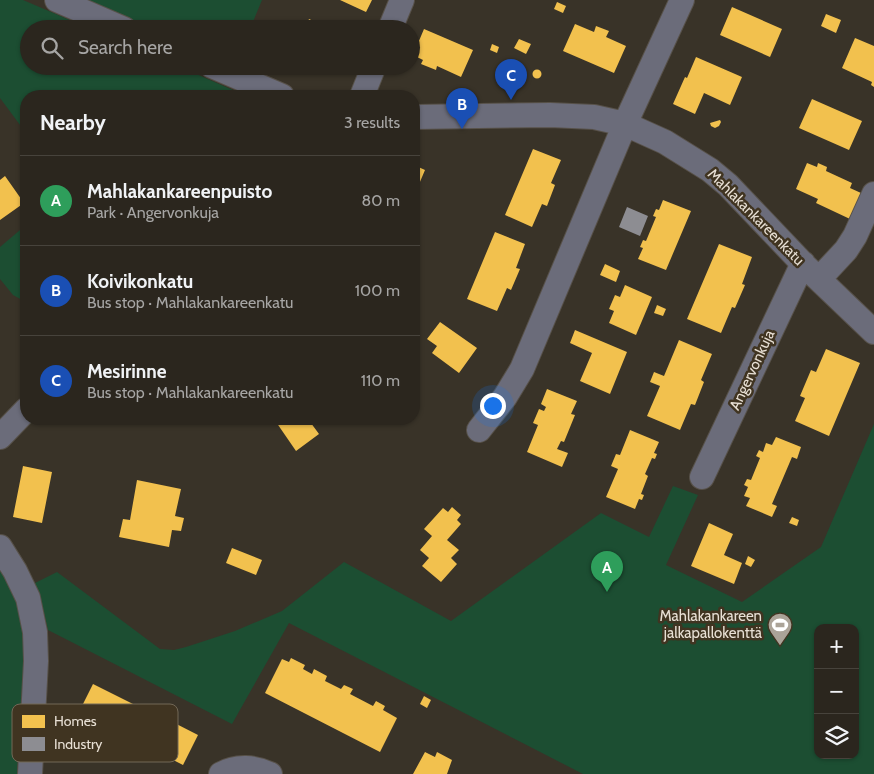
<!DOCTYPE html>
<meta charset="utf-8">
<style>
:root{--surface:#2b261e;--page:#37322b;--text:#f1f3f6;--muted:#a6a5a4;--line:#47433c;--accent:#db2777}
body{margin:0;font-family:Cabin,sans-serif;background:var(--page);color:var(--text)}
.controls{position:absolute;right:15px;bottom:15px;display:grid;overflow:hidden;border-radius:10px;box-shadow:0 1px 4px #0004}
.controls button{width:45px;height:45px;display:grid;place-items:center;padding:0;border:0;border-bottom:1px solid var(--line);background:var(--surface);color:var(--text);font:25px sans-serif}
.you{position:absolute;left:492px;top:405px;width:18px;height:18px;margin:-12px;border:4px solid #fff;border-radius:50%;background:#1a73e8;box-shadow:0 0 0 8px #1a73e833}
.badge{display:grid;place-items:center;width:32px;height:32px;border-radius:50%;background:var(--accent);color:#fff;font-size:16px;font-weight:700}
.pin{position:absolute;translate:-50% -41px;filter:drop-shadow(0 1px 2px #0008)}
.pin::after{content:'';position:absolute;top:26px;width:18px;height:15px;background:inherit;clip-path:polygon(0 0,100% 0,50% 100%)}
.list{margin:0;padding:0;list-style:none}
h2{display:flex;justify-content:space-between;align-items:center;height:65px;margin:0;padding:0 20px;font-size:21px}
h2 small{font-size:16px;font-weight:400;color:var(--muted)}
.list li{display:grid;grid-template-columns:32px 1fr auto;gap:15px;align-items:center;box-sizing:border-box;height:90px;padding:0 20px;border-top:1px solid var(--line)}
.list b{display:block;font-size:19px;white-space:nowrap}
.list p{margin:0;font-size:16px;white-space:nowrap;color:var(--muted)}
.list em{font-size:16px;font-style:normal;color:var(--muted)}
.icon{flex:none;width:28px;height:28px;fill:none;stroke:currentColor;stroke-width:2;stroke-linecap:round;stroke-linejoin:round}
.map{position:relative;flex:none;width:874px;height:774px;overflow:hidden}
.search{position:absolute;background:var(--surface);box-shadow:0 1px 4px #0004;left:20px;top:20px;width:400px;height:55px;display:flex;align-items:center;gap:12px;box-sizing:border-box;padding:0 18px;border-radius:28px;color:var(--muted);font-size:19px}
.panel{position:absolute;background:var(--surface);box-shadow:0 1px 4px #0004;left:20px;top:90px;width:400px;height:335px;border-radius:20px}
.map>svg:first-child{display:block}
.green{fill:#1c4e32;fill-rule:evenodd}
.homes{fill:#f2c14e}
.industry{fill:#8d8d92}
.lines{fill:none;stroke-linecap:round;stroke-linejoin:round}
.minor-casing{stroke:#575149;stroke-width:26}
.minor{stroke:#6b6c7a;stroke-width:24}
.labels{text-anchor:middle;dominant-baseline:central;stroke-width:5;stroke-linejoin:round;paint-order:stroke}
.street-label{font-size:15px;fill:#e8e0d5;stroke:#403421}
.poi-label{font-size:15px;fill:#e8e0d5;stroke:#403421;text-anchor:end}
.key{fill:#403421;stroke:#726857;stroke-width:1}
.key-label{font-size:14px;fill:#e8e0d5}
</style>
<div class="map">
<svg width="874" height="774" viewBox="0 0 874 774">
<rect width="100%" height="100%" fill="#393328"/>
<path class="green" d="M0 0H23L91 29H29V66H178L242 94 241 96H26V133L0 98Z
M82 0H262L250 29H150Z
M26 225V302L13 295 0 279V247Z
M874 424V774H583L289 623 232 724 48 630 41 600 33 584 57 572 160 649 174 650 186 647 235 631 282 611 344 562 451 621 601 513 649 537 673 486 698 495 666 565 742 602 821 547ZM818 628H855V755H818Z
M0 567 17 602 25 639 17 774H0Z"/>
<path class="homes" d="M340 0H372L366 12Z
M557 2 566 6 563 13 554 9Z
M732 7 782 29 770 57 720 35Z
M826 14 841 20 836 33 821 26Z
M309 19 331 29H305Z
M575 24 594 32 596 26 609 31 606 37 626 46 614 73 563 51Z
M424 29 473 50 461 77 437 66 436 70 421 64 423 60 413 55Z
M855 38 874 46V87L871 85 872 82 842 68Z
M519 39 531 44 526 54 514 48Z
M492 44 499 47 497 53 490 50Z
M696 57 742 77 730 105 704 93 695 114 673 104 685 77 687 78Z
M532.5 74a4.5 4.5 0 1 1 9 0a4.5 4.5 0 1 1-9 0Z
M812 99 862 121 849 150 799 128Z
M720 120 721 122 719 126 715 128 711 126 710 123Z
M533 149 561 160 551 183 555 185 547 206 542 204 532 227 505 215Z
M807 163 817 167 818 163 827 167 826 171 852 183 850 188 861 193 850 219 816 203 818 199 796 189Z
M414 165 425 170 414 196Z
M5 176 24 203 0 220V180Z
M663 200 691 211 666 270 638 259 643 248 640 247 643 240 646 241 656 217 653 216 656 209 659 210Z
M495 232 525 244 516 268 520 269 511 290 507 288 497 311 467 299Z
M719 244 752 257 742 284 745 285 735 308 732 307 721 333 687 319Z
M605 264 620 271 616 282 600 275Z
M625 285 652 297 636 335 609 323 614 311 609 309 615 295 620 297Z
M657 305 666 309 663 316 654 313Z
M440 322 477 348 459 373 432 353 437 346 427 339Z
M575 330 627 352 610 394 580 381 592 353 570 343Z
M679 340 712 354 701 380 704 382 695 405 691 404 680 430 647 416 660 386 650 382 654 372 664 376Z
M826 349 860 363 829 436 795 421 805 398 800 396 811 370 816 372Z
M547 389 577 401 571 414 575 415 564 442 561 441 557 449 568 453 562 467 527 452 538 425 533 423 539 409 544 411 546 407 541 404Z
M274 419H308L319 434 296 451Z
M630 430 659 442 654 453 657 454 655 459 652 458 645 474 648 476 641 494 644 495 642 500 639 499 635 509 606 497 618 469 611 466 616 454 620 455Z
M776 437 801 447 797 459 792 457 772 504 777 506 772 517 746 506 750 498 744 496 748 487 744 485 747 479 751 480 760 458 756 456 759 450 763 452 766 443 772 445Z
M23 466 52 472 42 523 13 517Z
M137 480 181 489 175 516 184 518 181 531 172 530 169 547 119 537 123 519 130 520Z
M452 507 461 515 457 520 461 524 447 540 459 550 451 558 457 564 441 582 422 566 429 558 420 550 432 536 424 529 443 508 448 512Z
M792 517 799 520 797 526 789 523Z
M709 523 733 534 724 555 742 563 734 584 691 566Z
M232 548 262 560 256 575 226 563Z
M748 556 755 560 751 567 745 564Z
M291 658 305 665 303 669 312 674 314 669 327 676 325 681 341 689 344 685 353 689 350 694 373 706 376 701 385 706 383 710 397 718 380 752 265 693 282 659 289 662Z
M93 684 141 708 140 711 149 715 151 711 198 735 183 765 136 741V739L128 735 126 739 78 714Z
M424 696 431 700 427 708 420 704Z
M425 752 435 757 437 752 452 760 447 774H413Z"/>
<path class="industry" d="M627 207 648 216 640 236 619 227Z
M414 339 420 344 414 353Z"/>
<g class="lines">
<defs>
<path id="minor" d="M57 0 124 29
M390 29 402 0
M212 66 282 96
M362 96 374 66
M414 117 550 115 594 117 625 124 665 142 710 170 728 185 806 267 874 332
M819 279 846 250 855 236 874 194
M479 430 505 397 522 369 625 124 682 0
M0 437 26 410
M702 477 803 263
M0 547 15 571 28 598 35 632 36 661 30 774
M221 774C237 765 255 767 270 774"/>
</defs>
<use href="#minor" class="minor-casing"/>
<use href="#minor" class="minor"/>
</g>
<defs>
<symbol id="stadium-pin" viewBox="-11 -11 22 30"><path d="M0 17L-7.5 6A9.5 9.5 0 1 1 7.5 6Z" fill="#aba398" stroke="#403421"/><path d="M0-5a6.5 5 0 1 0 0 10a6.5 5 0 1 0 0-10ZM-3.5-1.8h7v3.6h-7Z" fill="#fff"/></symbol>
</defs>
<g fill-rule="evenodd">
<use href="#stadium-pin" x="766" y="611" width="28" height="38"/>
</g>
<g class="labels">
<g class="street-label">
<text transform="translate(756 217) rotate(45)">Mahlakankareenkatu</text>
<text transform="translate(752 370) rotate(-65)">Angervonkuja</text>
</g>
<g class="poi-label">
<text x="762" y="616">Mahlakankareen<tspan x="762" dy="17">jalkapallokenttä</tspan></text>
</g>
</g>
<rect x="12" y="704" width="166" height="58" rx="8" class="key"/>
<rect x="22" y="715" width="23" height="13" fill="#f2c14e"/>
<rect x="22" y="737" width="23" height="14" fill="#8d8d92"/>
<g class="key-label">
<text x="54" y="726">Homes</text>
<text x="54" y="749">Industry</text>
</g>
</svg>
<div class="controls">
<button>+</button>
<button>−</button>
<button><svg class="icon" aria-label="layers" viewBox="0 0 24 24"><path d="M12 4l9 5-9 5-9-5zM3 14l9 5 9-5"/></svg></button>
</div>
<div class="you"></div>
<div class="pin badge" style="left:607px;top:592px;background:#2e9e5b">A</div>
<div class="pin badge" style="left:462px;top:129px;background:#1a4fb4">B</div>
<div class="pin badge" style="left:511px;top:100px;background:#1a4fb4">C</div>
<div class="search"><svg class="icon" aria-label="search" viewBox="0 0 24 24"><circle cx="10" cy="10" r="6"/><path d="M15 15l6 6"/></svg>Search here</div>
<section class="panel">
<h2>Nearby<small>3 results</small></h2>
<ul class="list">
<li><span class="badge" style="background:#2e9e5b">A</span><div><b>Mahlakankareenpuisto</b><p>Park · Angervonkuja</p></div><em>80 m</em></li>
<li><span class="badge" style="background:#1a4fb4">B</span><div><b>Koivikonkatu</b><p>Bus stop · Mahlakankareenkatu</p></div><em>100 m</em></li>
<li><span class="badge" style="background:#1a4fb4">C</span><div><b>Mesirinne</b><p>Bus stop · Mahlakankareenkatu</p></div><em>110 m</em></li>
</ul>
</section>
</div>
